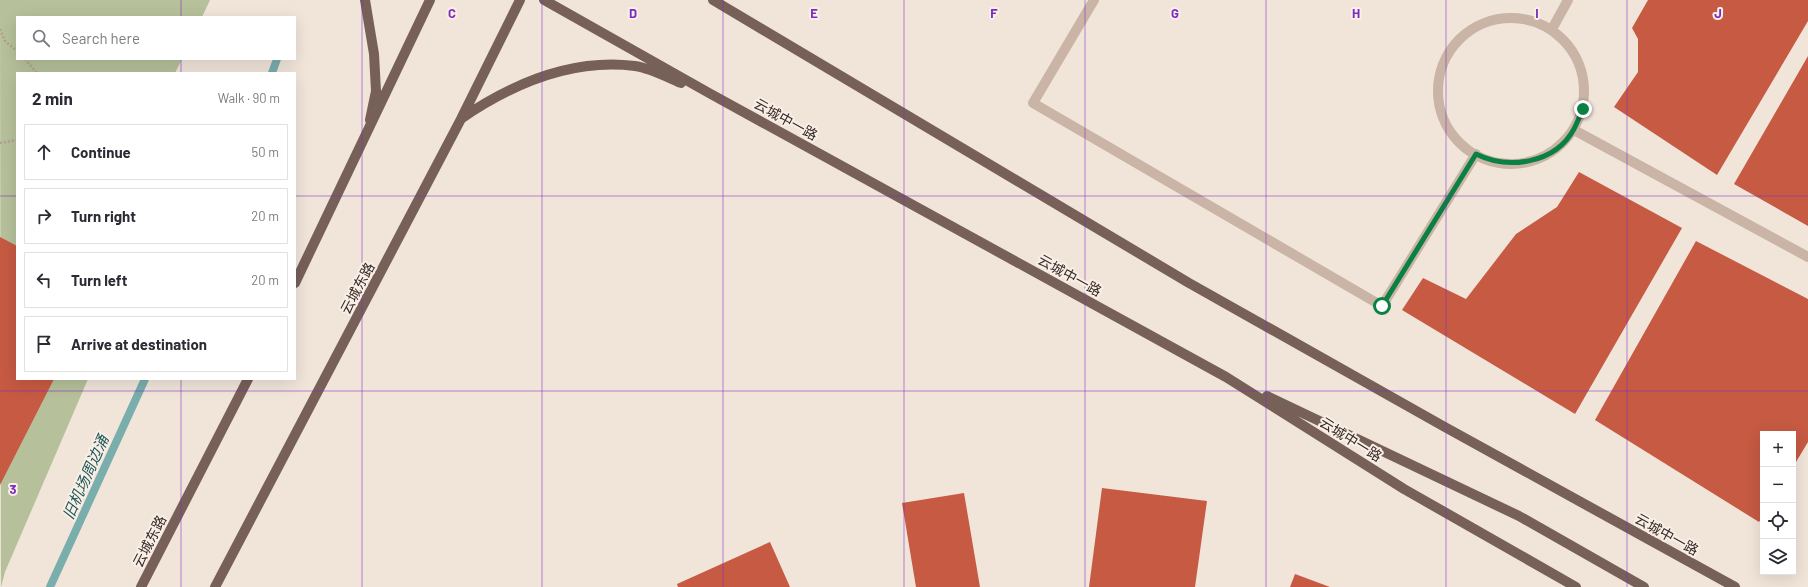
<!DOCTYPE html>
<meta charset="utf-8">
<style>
:root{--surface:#fff;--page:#f7f7f7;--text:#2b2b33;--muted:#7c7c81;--line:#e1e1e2}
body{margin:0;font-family:Barlow,"Noto Sans SC",sans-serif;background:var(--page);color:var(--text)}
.controls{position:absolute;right:12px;bottom:12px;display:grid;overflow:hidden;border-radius:0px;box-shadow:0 4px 16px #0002}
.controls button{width:36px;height:36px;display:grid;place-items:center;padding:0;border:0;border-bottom:1px solid var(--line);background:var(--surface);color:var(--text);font:20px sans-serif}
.stop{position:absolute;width:12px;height:12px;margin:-9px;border:3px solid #0b8043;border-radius:50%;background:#fff}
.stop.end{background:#0b8043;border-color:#fff;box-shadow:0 1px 4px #0008}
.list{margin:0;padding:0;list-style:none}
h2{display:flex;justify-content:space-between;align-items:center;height:52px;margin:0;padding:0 16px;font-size:17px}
h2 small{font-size:13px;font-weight:400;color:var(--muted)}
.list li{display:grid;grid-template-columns:26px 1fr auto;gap:12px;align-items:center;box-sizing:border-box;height:56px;margin:0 8px 8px;padding:0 8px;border:1px solid var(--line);border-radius:0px}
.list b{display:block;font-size:15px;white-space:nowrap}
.list em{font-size:13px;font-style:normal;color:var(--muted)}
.icon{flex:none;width:22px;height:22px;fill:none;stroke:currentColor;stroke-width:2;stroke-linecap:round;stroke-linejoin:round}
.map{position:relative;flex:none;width:1808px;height:587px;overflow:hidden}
.search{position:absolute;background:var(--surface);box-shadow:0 4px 16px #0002;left:16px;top:16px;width:280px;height:44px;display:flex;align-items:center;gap:10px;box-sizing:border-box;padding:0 14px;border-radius:0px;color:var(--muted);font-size:15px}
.panel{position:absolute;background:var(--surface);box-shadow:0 4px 16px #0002;left:16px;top:72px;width:280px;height:308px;border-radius:0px}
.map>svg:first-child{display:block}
.green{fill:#b6c09a}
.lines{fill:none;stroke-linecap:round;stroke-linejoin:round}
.stream{stroke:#79aead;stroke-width:8}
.building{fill:#c65a43}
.path{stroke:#b59e90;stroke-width:2.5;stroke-dasharray:2 2;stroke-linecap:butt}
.minor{stroke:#c9b4a6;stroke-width:10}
.major{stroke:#776058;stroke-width:10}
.route{stroke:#0b8043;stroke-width:5}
.grid{fill:none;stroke:#7b2cbf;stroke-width:1;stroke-opacity:0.55}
.labels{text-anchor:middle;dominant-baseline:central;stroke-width:4;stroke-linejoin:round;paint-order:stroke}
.street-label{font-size:14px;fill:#352a27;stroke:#f9efe6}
.water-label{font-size:15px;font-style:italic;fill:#1c5757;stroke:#f9efe6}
.grid-label{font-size:13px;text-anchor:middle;font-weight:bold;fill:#7b2cbf;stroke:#f9efe6;stroke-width:4;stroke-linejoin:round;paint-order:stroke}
</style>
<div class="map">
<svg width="1808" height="587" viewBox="0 0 1808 587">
<rect width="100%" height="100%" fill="#f1e5da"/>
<path class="green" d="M0 0H210L202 17H17V59H182L175 73H17V379H88L5 572 1 587Z"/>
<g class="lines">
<path class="stream" d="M272 73 277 59
M50 587 145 379"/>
</g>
<path class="building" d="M1648 0H1808V21L1717 175 1614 107 1638 72V39L1632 28Z
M1808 56V226L1734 184Z
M1579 172 1682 228 1575 414 1402 310 1423 278 1466 299 1516 234 1557 207Z
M0 237 17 246V379H54L0 485Z
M1696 241 1808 299V442L1793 467V434H1763V516L1759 522 1595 420Z
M1102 488 1207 501 1195 587H1089Z
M964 493 980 587H916L902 503Z
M770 542 790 587H678L677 584Z
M1295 574 1330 587H1290Z"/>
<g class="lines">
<path class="path" d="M0 29 5 41 17 51
M25 59 37 73
M0 143 17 140"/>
<path class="minor" d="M1094 0 1033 103 1382 306 1476 154
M1438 91a73 73 0 1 1 146 0a73 73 0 1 1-146 0Z
M1552 29 1568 0
M1574 130 1808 257"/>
<path class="major" d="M365 0 374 54 376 91 370 120
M544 0 709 93 1226 377 1404 489 1576 587
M713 0 1189 283 1443 426 1735 587
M462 118C512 84 572 58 635 66 650 68 667 77 681 83
M295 283 430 0
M1267 396 1519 516 1644 587
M141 587 248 379
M215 587 461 119 520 0"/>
</g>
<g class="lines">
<path class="route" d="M1382 306 1476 154C1508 170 1555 164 1574 129 1577 123 1580 116 1583 109"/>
</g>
<path class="grid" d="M181 0V17M362 0V587M542 0V587M723 0V587M904 0V587M1085 0V587M1266 0V587M1446 0V587M1627 0V587M181 59V73M0 196H17M295 196H1808M181 379V587M0 391H1808"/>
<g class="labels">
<g class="street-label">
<text transform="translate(786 119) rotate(29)">云城中一路</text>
<text transform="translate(1070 275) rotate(29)">云城中一路</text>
<text transform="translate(357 288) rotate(-62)">云城东路</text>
<text transform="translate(1351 439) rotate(32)">云城中一路</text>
<text transform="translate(1667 534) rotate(29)">云城中一路</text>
<text transform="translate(149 541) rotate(-63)">云城东路</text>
</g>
<g class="water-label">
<text transform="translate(85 477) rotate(-66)">旧机场周边涌</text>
</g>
</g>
<g class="grid-label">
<text x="452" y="18">C</text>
<text x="633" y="18">D</text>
<text x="814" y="18">E</text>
<text x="994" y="18">F</text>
<text x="1175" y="18">G</text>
<text x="1356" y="18">H</text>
<text x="1537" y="18">I</text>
<text x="1718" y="18">J</text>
<text x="13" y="494">3</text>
</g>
</svg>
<div class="controls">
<button>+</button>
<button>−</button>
<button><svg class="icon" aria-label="locate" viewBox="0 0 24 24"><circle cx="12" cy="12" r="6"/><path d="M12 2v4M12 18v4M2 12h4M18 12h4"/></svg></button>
<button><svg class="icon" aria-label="layers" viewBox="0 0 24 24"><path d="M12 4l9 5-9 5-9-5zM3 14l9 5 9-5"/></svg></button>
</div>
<div class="stop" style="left:1382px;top:306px"></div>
<div class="stop end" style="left:1583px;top:109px"></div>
<div class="search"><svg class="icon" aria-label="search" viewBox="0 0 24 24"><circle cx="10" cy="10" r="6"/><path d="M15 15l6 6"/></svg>Search here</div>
<section class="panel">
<h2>2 min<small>Walk · 90 m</small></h2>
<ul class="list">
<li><svg class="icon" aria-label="ahead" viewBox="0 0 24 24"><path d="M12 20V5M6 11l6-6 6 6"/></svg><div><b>Continue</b></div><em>50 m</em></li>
<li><svg class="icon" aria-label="right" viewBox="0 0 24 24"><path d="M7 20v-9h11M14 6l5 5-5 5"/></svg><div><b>Turn right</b></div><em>20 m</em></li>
<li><svg class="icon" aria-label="left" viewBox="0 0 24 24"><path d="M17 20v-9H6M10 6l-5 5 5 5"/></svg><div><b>Turn left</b></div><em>20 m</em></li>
<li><svg class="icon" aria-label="arrive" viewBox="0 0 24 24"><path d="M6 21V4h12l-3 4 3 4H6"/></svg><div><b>Arrive at destination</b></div></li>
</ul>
</section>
</div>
